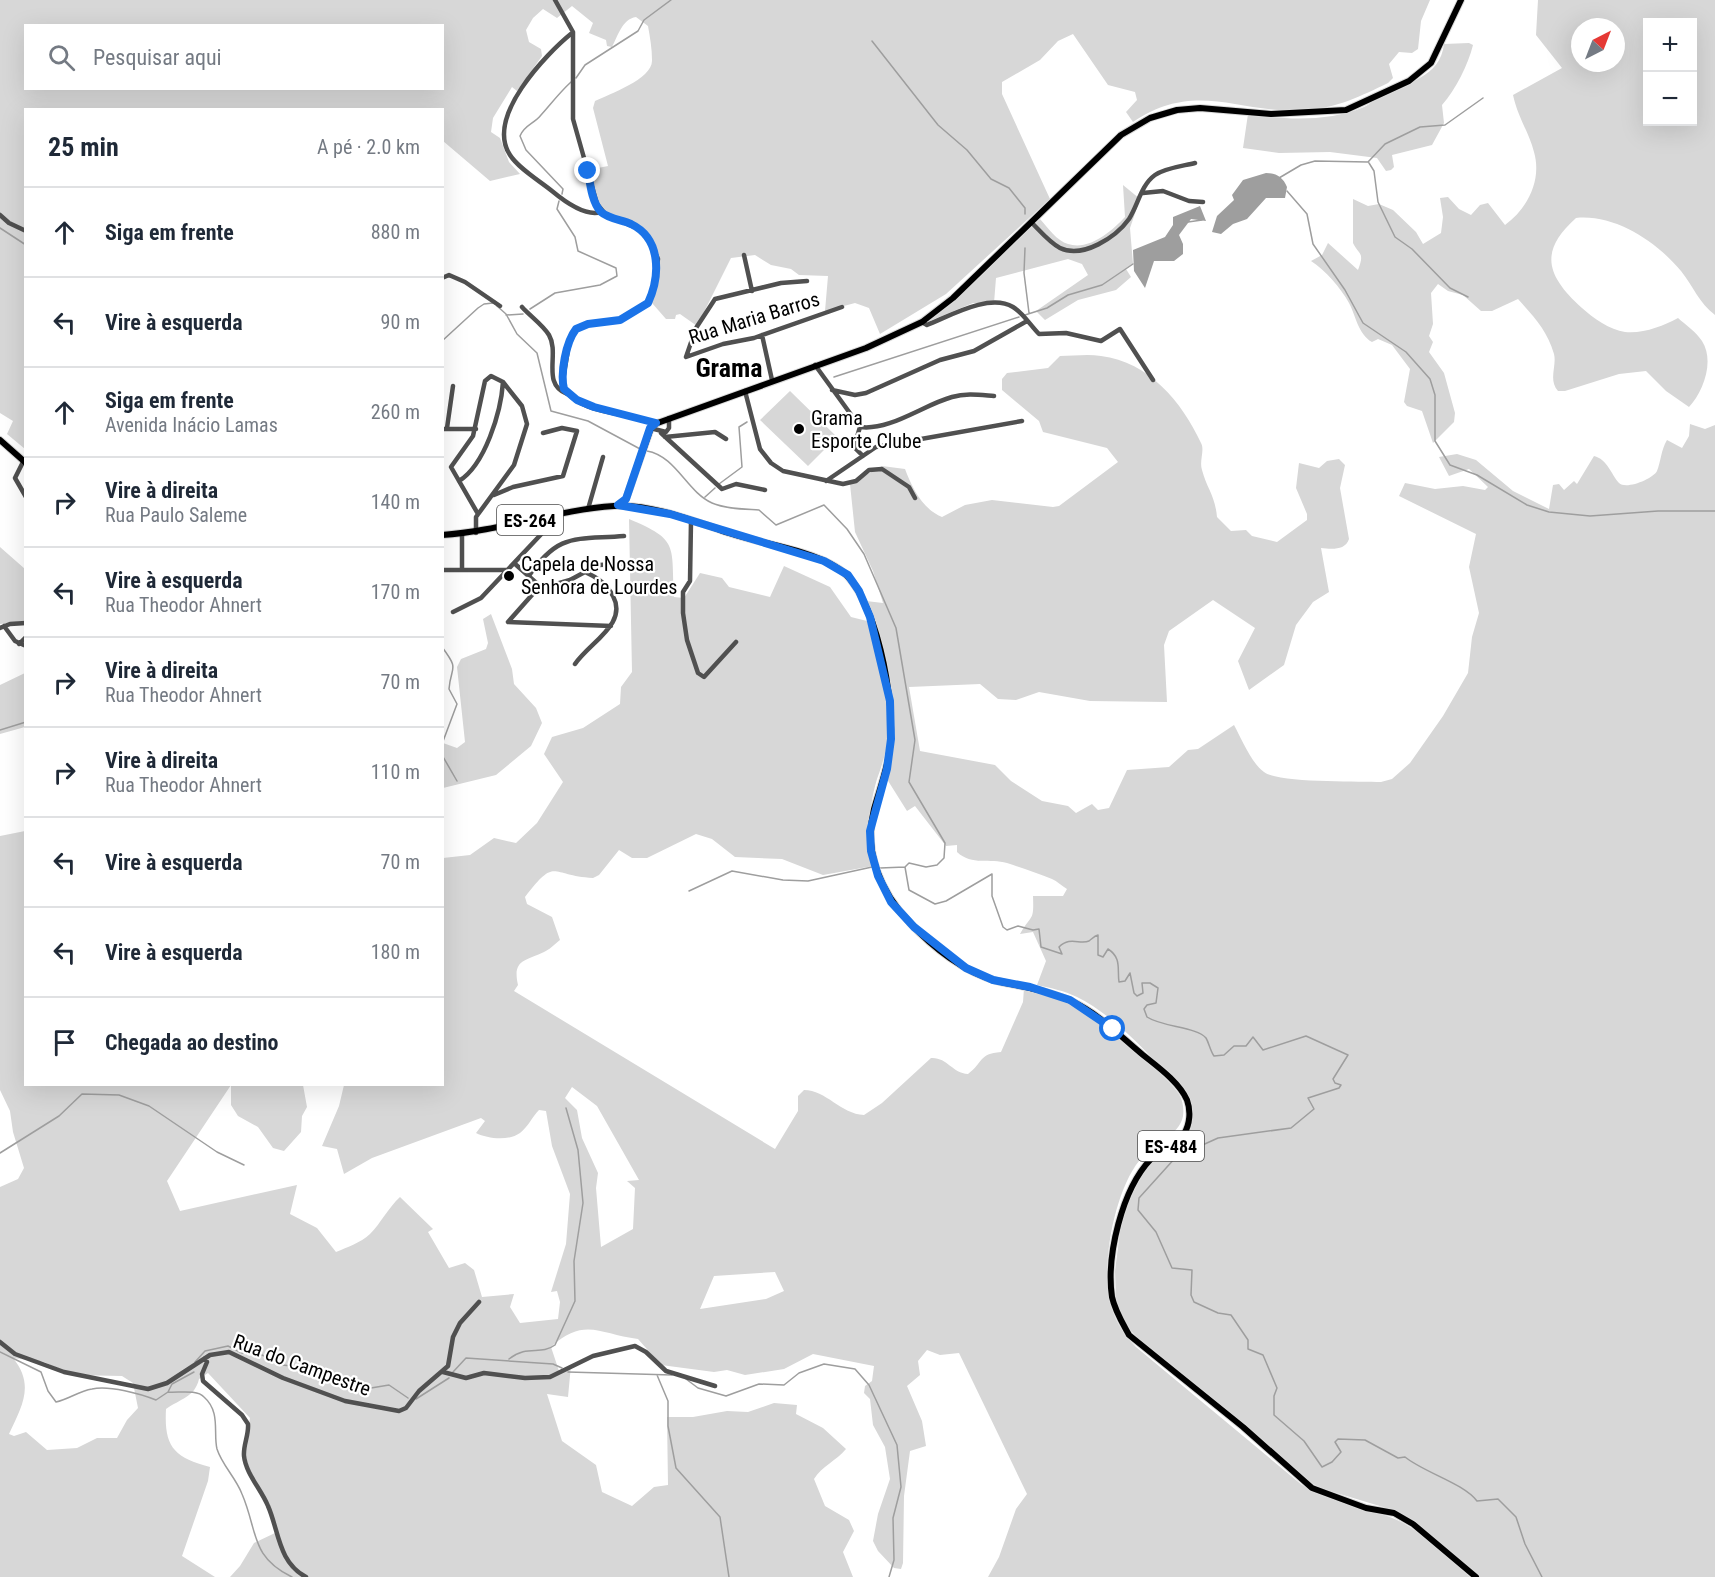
<!DOCTYPE html>
<html lang="pt">
<meta charset="utf-8">
<style>
:root{--surface:#fff;--page:#f6f6f7;--text:#1f2937;--muted:#747a83;--line:#e0e1e3}
body{margin:0;font-family:"Roboto Condensed",sans-serif;background:var(--page);color:var(--text)}
.controls{position:absolute;right:18px;top:18px;display:grid;overflow:hidden;border-radius:0px;box-shadow:0 6px 24px #0002}
.controls button{width:54px;height:54px;display:grid;place-items:center;padding:0;border:0;border-bottom:2px solid var(--line);background:var(--surface);color:var(--text);font:30px sans-serif}
.compass{position:absolute;left:1571px;top:18px;width:54px;height:54px;border-radius:50%;background:var(--surface);box-shadow:0 6px 24px #0002;rotate:42deg}
.stop{position:absolute;width:18px;height:18px;margin:-14px;border:4px solid #1a73e8;border-radius:50%;background:#fff}
.stop.end{background:#1a73e8;border-color:#fff;box-shadow:0 2px 6px #0008}
.list{margin:0;padding:0;list-style:none}
h2{display:flex;justify-content:space-between;align-items:center;height:78px;margin:0;padding:0 24px;font-size:26px}
h2 small{font-size:20px;font-weight:400;color:var(--muted)}
.list li{display:grid;grid-template-columns:39px 1fr auto;gap:18px;align-items:center;box-sizing:border-box;height:90px;padding:0 24px;border-top:2px solid var(--line)}
.list b{display:block;font-size:22px;white-space:nowrap}
.list p{margin:0;font-size:20px;white-space:nowrap;color:var(--muted)}
.list em{font-size:20px;font-style:normal;color:var(--muted)}
.icon{flex:none;width:33px;height:33px;fill:none;stroke:currentColor;stroke-width:2;stroke-linecap:round;stroke-linejoin:round}
.map{position:relative;flex:none;width:1715px;height:1577px;overflow:hidden}
.search{position:absolute;background:var(--surface);box-shadow:0 6px 24px #0002;left:24px;top:24px;width:420px;height:66px;display:flex;align-items:center;gap:15px;box-sizing:border-box;padding:0 21px;border-radius:0px;color:var(--muted);font-size:22px}
.panel{position:absolute;background:var(--surface);box-shadow:0 6px 24px #0002;left:24px;top:108px;width:420px;height:978px;border-radius:0px}
.map>svg:first-child{display:block}
.green{fill:#d7d7d7;fill-rule:evenodd}
.water{fill:#9e9e9e}
.lines{fill:none;stroke-linecap:round;stroke-linejoin:round}
.stream{stroke:#9e9e9e;stroke-width:1.5}
.major-casing{stroke:#dbdbdb;stroke-width:8}
.minor{stroke:#505050;stroke-width:4.5}
.major{stroke:#000;stroke-width:6}
.route{stroke:#1a73e8;stroke-width:8}
.poi-dot{fill:#000;stroke:#fff;stroke-width:2}
.labels{text-anchor:middle;dominant-baseline:central;stroke-width:4.5;stroke-linejoin:round;paint-order:stroke}
.shield{fill:#fff;stroke:#4c4c4c;stroke-width:1.5}
.shield-label{font-size:18px;font-weight:bold;fill:#000}
.street-label{font-size:20px;fill:#000;stroke:#fff}
.poi-label{font-size:20px;fill:#000;stroke:#fff;text-anchor:start}
.district-label{font-size:26px;font-weight:bold;fill:#000;stroke:#fff}
</style>
<div class="map">
<svg width="1715" height="1577" viewBox="0 0 1715 1577">
<rect width="100%" height="100%" fill="#fff"/>
<path class="green" d="M0 0H1430L1421 21 1418 49 1412 53 1399 52 1389 64 1393 78 1388 83C1361 96 1337 108 1306 110 1238 115 1198 79 1133 122L1126 112 1137 100 1135 92 1108 85 1073 34 1058 41 1040 60 1002 82V94L1050 199 946 294 880 334 869 308 855 303 825 311 828 276 799 275 791 269 771 265 755 255 731 258 697 326 680 314 676 315 675 319H666L652 303 657 251 638 224 596 212 588 170 608 166 593 108 595 101C609 94 653 79 652 60 652 49 650 37 648 26L636 17C622 19 618 36 612 47L607 46 606 40 589 33 593 23 572 6 557 18 543 9 533 18 526 30 529 42 541 49 542 56 517 91 512 87 493 118 491 132 500 138 509 162 520 174 490 181 443 141 442 110H26L25 449 7 434 13 421 0 413ZM26 26H442V88H26Z
M1538 0H1715V315C1699 303 1693 286 1681 271 1657 242 1615 214 1576 218 1538 252 1547 276 1582 308 1593 318 1610 330 1625 332 1643 334 1663 326 1678 318 1686 325 1696 332 1702 341 1715 361 1703 392 1689 407L1666 391 1646 371 1619 374 1565 391H1558C1548 380 1557 366 1554 354 1547 330 1534 317 1518 299L1492 311H1481L1463 295 1448 291 1438 284 1431 293 1433 324 1429 336 1433 342 1429 352 1444 373 1455 413 1454 422 1433 443 1422 411 1407 406 1404 402 1410 369 1392 345 1378 339 1372 342C1358 334 1356 316 1349 303 1341 288 1325 270 1311 261L1322 255 1328 243 1358 270C1365 252 1359 255 1353 243V199L1368 206 1379 204 1393 210 1416 232 1423 244 1441 233 1443 217 1440 198 1448 197 1459 209 1471 215 1480 205 1488 203 1505 225C1528 208 1542 180 1534 152 1529 132 1518 118 1513 95L1562 68 1536 35ZM1648 22H1692V122H1648ZM1580 27H1616V63H1580Z
M1469 43 1473 45C1468 65 1456 89 1442 105L1444 123 1432 145 1392 155 1394 167 1391 170 1386 171 1377 158 1330 152 1279 153 1243 148 1248 114C1284 120 1329 122 1364 107 1371 104 1376 97 1383 94 1407 82 1440 78 1444 44Z
M1123 185 1140 199 1130 228 1133 264 1126 269 1131 277 1116 290 1078 300 1045 320 1036 311 1088 275 1082 264 1068 259 996 278 994 303H973L920 325 1040 219C1048 228 1057 241 1068 244 1089 251 1112 231 1125 217Z
M1060 356C1073 356 1088 354 1101 356 1149 362 1182 402 1201 443 1205 450 1199 461 1202 470 1207 489 1215 495 1217 517L1231 531 1246 530 1252 536 1277 542 1307 520V514L1296 488 1299 463 1319 468 1327 461 1339 459 1345 465 1340 488 1349 539C1345 551 1331 549 1321 548L1329 592 1313 602 1296 625 1284 665 1249 690 1238 661 1255 628 1213 600 1169 631 1164 645 1167 702 1090 701 1039 692 1016 700 998 699 980 684 909 687 920 751 995 765 1011 781 1042 801 1068 806 1076 813 1092 804 1098 810 1109 808 1127 770 1169 767 1188 750 1198 749 1234 725C1241 738 1252 764 1264 772 1278 783 1359 781 1381 782L1392 779 1410 763 1443 716 1468 673 1472 637 1479 613 1469 567 1476 534 1399 496 1405 483 1435 489 1463 486 1485 490 1488 487 1469 469 1449 476 1439 457 1457 454 1476 460 1513 491 1549 509 1553 485 1559 484 1564 490 1574 481 1577 484 1594 456C1607 459 1611 474 1619 483 1626 490 1653 479 1657 471 1661 461 1661 450 1667 440L1682 448 1689 436 1690 424 1705 429 1715 425V1577H1480L1413 1521 1383 1507 1320 1488 1305 1479 1141 1342 1125 1324 1116 1301 1115 1271 1121 1223 1137 1175 1178 1139 1188 1123 1189 1101C1161 1066 1118 1017 1077 997 1065 991 1051 988 1037 985L1046 961 1033 932 1020 934C1032 913 1034 922 1033 896H1063L1067 889C1062 886 1057 881 1052 879 1037 873 1022 868 1007 863 990 858 972 866 957 852V845L946 846 915 806 907 811 885 776C906 709 885 665 866 601L883 603 873 571 855 532 850 484 882 466 905 469C912 487 922 509 942 517L965 505 992 500 1053 507 1059 506 1118 462 1107 448 1043 432 1039 421 1002 390V379L1007 373 1048 368Z
M790 391 837 437 808 466 760 420Z
M629 519C680 540 671 546 674 597L684 598 700 573 722 578 729 587 770 597 784 566 830 587 851 617 867 621C879 660 893 703 887 744 885 756 881 768 877 779 868 809 868 836 873 866L823 875 782 859 735 857 712 839 696 834 647 858H632L619 850 599 875 593 878C549 876 557 856 525 897L527 904 552 917 560 940C555 944 549 950 544 952 526 961 512 959 518 985L514 991 775 1149 798 1111V1096L804 1090C826 1090 841 1114 864 1115L882 1103 931 1058C947 1057 952 1073 968 1074 984 1062 978 1054 1001 1052L1023 1002 1024 988C1043 993 1064 997 1081 1006 1099 1016 1169 1078 1179 1094 1183 1101 1184 1109 1183 1116 1180 1135 1151 1147 1139 1161 1114 1192 1099 1271 1112 1309 1117 1324 1125 1336 1136 1347L1302 1485C1332 1502 1366 1506 1397 1520 1425 1533 1447 1557 1470 1577H988L999 1557 1016 1509 1027 1494 959 1353 940 1355 927 1350 918 1361 920 1375 907 1386 922 1421 926 1446 910 1451 904 1496 903 1563 901 1569 894 1568 878 1551 873 1541 878 1514 890 1479 885 1447 873 1425 870 1399 864 1393 865 1386 872 1381 874 1366 813 1354 784 1369 745 1375 727 1370 714 1372 661 1365 638 1339C601 1335 585 1316 551 1347L559 1371 571 1365 568 1397 547 1394 562 1441 596 1465 602 1492 632 1506 654 1487 668 1485 667 1417H693L727 1411 748 1412 774 1403 797 1405 796 1414 823 1428 846 1449C836 1461 822 1466 814 1479L825 1506 849 1520 854 1531 843 1552 853 1577H230L240 1566 254 1543 275 1533 269 1505 250 1473 245 1452 250 1418 208 1373 199 1379C195 1397 180 1399 166 1409 164 1446 173 1457 210 1467L208 1481 182 1556 215 1577H0V1187L18 1179 24 1168 13 1132 10 1111 0 1090V836L25 831 26 1084 303 1085 307 1107 302 1116 301 1132 284 1151 273 1148 258 1127 238 1116 231 1105V1085L167 1181 180 1211 297 1185 290 1214 317 1228 336 1252C348 1247 360 1243 370 1234 381 1223 388 1208 400 1197L433 1229 428 1232 449 1268 465 1263 474 1270 482 1297 514 1294 510 1307 520 1323 558 1319 560 1302 557 1291 551 1292 566 1244 570 1194 552 1146 546 1111 539 1110C532 1117 528 1127 520 1133 509 1141 488 1139 476 1133L485 1121 481 1118 372 1158 344 1174 337 1149 322 1146 339 1106 344 1085 442 1084 443 858 470 855 494 838 516 843 537 823 563 782 544 754 552 737 583 728 620 704 621 687 632 672ZM572 1087 597 1106 639 1180 627 1181 635 1188 633 1229 601 1247 596 1188 598 1173 582 1138 577 1110 565 1098ZM775 1272 784 1291 766 1299 700 1309 714 1276ZM13 1358 44 1362 73 1375 122 1376 133 1383 138 1408 127 1420 117 1438H97L77 1448 47 1450 26 1432 14 1436 9 1434C22 1406 35 1385 13 1358Z
M0 547 25 569V621L0 624Z
M491 614 512 669 514 684 536 708 542 723 531 746 496 775 443 788V743L457 748 465 742 457 667 461 659 486 649 488 643 483 619Z
M25 673V727L0 734V685Z"/>
<path class="water" d="M1266 173C1276 173 1283 177 1287 187L1285 198H1266L1247 219 1233 224 1221 234 1212 232 1217 216 1234 200 1232 195 1243 180Z
M1200 206 1206 221 1191 219 1179 235 1183 244V254L1174 261H1154L1145 288 1134 271 1133 250 1165 237 1173 225V217Z"/>
<g class="lines">
<path class="stream" d="M872 41 938 125 967 150 991 179 1009 188 1025 208V214
M576 78 585 65 638 31 644 20 671 0
M1369 163 1374 171 1378 202 1395 237 1412 249 1450 288 1468 297
M1279 178 1301 165 1315 161 1368 162 1385 144 1420 127 1445 125 1483 98
M1287 191 1307 214 1313 244 1345 290 1363 323 1406 352 1430 379 1435 395V441L1450 465 1477 475 1527 505 1549 512 1590 516 1658 511H1715
M562 194 563 189 526 150 520 136C524 125 534 124 541 115 551 104 559 93 571 82
M1188 222 1202 220
M0 228 26 245
M1025 248 1024 273 1029 313
M497 306 506 314 517 334 537 353 551 411 588 421 642 450
M530 309 555 293 600 285 617 276 616 268 578 251 575 237 557 209 559 201
M506 315 523 314
M1025 315 1047 308 1068 295 1102 285 1133 264
M442 341 478 308 484 304 493 303
M834 377 1019 317
M647 451C676 456 687 492 712 503 726 509 744 509 759 510L776 525 824 505 847 529 864 554 896 628 915 740 909 782 945 843 944 858 937 865 926 867 909 863 905 867 880 868
M719 484 742 467 739 427 747 422
M705 497 715 488
M442 647C460 671 451 665 449 689L457 704 442 744
M0 730 26 722
M442 755 457 781
M905 867 909 890 935 904 946 901 992 874V896L1003 927 1007 930 1018 926 1033 930 1039 929 1041 947 1062 954 1059 947C1070 936 1080 945 1089 941 1092 939 1094 936 1098 935V955L1103 957 1108 949C1122 958 1117 969 1119 982L1125 981 1130 973 1134 993 1137 996 1143 993 1142 983H1150L1158 988 1156 1003 1147 1005 1144 1009 1147 1017C1162 1027 1197 1027 1206 1038 1209 1043 1210 1050 1214 1056L1224 1055 1234 1046H1246L1253 1037 1263 1050 1306 1036 1348 1055 1333 1079 1335 1083 1341 1085 1339 1088 1308 1098 1314 1109 1291 1128 1218 1138 1176 1157 1139 1198 1138 1210 1156 1232 1172 1268 1192 1270 1191 1295 1194 1302 1218 1313 1231 1315 1248 1340V1349L1263 1355 1277 1388 1274 1396V1415L1304 1441 1322 1467 1332 1462 1341 1452 1335 1442 1338 1439 1365 1440 1398 1458 1405 1457C1425 1473 1463 1483 1477 1501L1498 1499 1516 1517 1525 1544 1542 1577
M689 891 732 871 783 880 808 881 872 867
M0 1153 59 1116 82 1094 119 1095 149 1106 217 1152 244 1165
M0 1352 41 1372 48 1391 56 1402C69 1399 79 1391 92 1389 109 1385 141 1394 156 1400L168 1392 172 1384 194 1372
M509 1359C528 1344 540 1356 555 1345L575 1301 574 1261 583 1203 578 1150 566 1108
M195 1362 205 1351 228 1346 242 1353 262 1355 282 1365 302 1367 323 1374 337 1385 353 1391 389 1385 408 1398
M453 1372 466 1358 553 1364 562 1368
M568 1372 672 1375
M657 1375 668 1401V1426L676 1468 720 1517 729 1577
M686 1379 698 1388 726 1396 759 1384 784 1385 799 1373 824 1364 855 1369 869 1385 897 1445 901 1487 893 1518 894 1560 889 1577
M168 1392C178 1393 197 1389 204 1397 221 1412 213 1433 217 1449 222 1465 236 1478 242 1494 258 1531 250 1557 292 1577
M416 1399 449 1378"/>
<defs>
<path id="major" d="M0 440 26 463
M618 505 626 499 652 425 866 348 922 322 953 298 1121 135 1150 118 1177 110 1200 108 1271 114 1346 110 1409 81 1431 63 1461 0
M442 535C501 531 556 510 614 506 650 503 696 522 729 533 762 544 807 549 836 567 877 590 896 705 890 748 887 770 880 788 874 809 863 852 881 892 910 923 932 947 965 973 997 981 1022 987 1047 990 1071 1001 1098 1013 1120 1036 1143 1055 1158 1067 1179 1082 1187 1100 1191 1111 1190 1124 1184 1134 1177 1145 1160 1149 1151 1159 1122 1189 1106 1256 1112 1297 1115 1311 1122 1322 1129 1335L1243 1427 1312 1488 1366 1508 1394 1513 1413 1524 1476 1577"/>
</defs>
<use href="#major" class="major-casing"/>
<path class="minor" d="M555 0 573 32V119L597 204 606 215 639 229 650 242 658 259 653 287 647 304 620 319 588 324 574 331 569 344 562 386C579 416 628 412 656 423
M572 33C546 54 485 117 510 155 519 169 540 181 552 191 564 201 585 217 601 212
M1143 193 1163 191 1189 201 1203 202
M0 215 9 223 26 231
M1032 223C1040 231 1050 243 1060 248 1083 259 1116 237 1129 219 1138 205 1141 185 1155 175 1165 168 1183 166 1195 163
M744 255 752 291
M442 278 449 275 465 282 500 306
M807 281 781 283 715 299 696 328 686 357 723 344 754 338 842 307
M522 307C530 316 543 325 549 335 560 354 541 384 567 394
M922 322 927 325C950 316 989 293 1013 307 1023 313 1031 326 1039 334L1066 333 1101 341 1120 329 1153 380
M762 335 772 380
M815 365 860 427 854 447 863 456
M832 390 855 395 866 393 940 360 974 351 1027 321
M745 391 760 449 771 463 783 471 843 484 856 481 869 470 882 469 909 487 915 498
M860 427C890 431 923 405 952 397 966 393 980 395 994 396
M447 428 453 386
M650 428 666 432 669 428V418
M442 429H476
M661 433 722 489 736 484 765 490
M665 437 715 432 726 439
M24 460 15 478 26 497
M459 481C485 465 501 412 503 382
M826 481 876 447 1022 421
M494 495 513 487 563 476 577 431 562 428 543 433
M588 509 603 457
M691 521 690 581 683 592V613L687 640 698 673 704 677 736 642
M476 533V517L514 465 527 424 522 406 503 382 491 376 485 381 473 436 451 467 478 514
M462 534V569
M514 563 542 588 570 580 598 565 622 564
M442 570H508
M528 577C559 532 575 540 624 536
M539 587 508 622 611 626
M453 612 481 598 547 528 551 516
M4 626 15 641 26 646
M0 628 10 624 26 623
M19 644 26 637
M575 664C590 642 628 624 613 596 607 584 597 577 585 572
M0 1342 15 1354 64 1372 148 1389 167 1383 210 1355 229 1352 283 1378 345 1401 399 1411 406 1408 419 1391 448 1366 453 1337 460 1323 479 1302
M205 1358 207 1362 202 1374 203 1381 242 1415 248 1424C249 1435 243 1445 244 1456 246 1474 261 1489 268 1506 279 1531 278 1562 306 1577
M443 1372 466 1378 484 1373 525 1378 550 1377 593 1356 635 1346 646 1352 666 1371 715 1386"/>
<use href="#major" class="major"/>
</g>
<g class="lines">
<path class="route" d="M588 171C590 183 592 203 601 212 609 219 622 220 631 224 662 239 660 277 648 303L620 320 588 324 576 329C566 342 560 373 564 389L577 400 594 407 656 423 650 428 626 499 618 505 670 514 824 561 848 575 859 591 870 617 890 701 891 739 887 769 870 831 871 851 878 876 891 902 914 927 966 968 993 980 1030 987 1070 1000 1113 1029"/>
</g>
<g class="poi-dot">
<circle cx="799" cy="429" r="6"/>
<circle cx="509" cy="576" r="6"/>
</g>
<g class="labels">
<g class="shield">
<rect x="497" y="505" width="66" height="30" rx="4.5"/>
<rect x="1138" y="1131" width="66" height="30" rx="4.5"/>
</g>
<g class="shield-label">
<text x="530" y="520">ES-264</text>
<text x="1171" y="1146">ES-484</text>
</g>
<g class="street-label">
<text transform="translate(754 318) rotate(-17)">Rua Maria Barros</text>
<text transform="translate(302 1365) rotate(20)">Rua do Campestre</text>
</g>
<g class="poi-label">
<text x="811" y="418">Grama<tspan x="811" dy="23">Esporte Clube</tspan></text>
<text x="521" y="564">Capela de Nossa<tspan x="521" dy="23">Senhora de Lourdes</tspan></text>
</g>
<g class="district-label">
<text x="729" y="368">Grama</text>
</g>
</g>
</svg>
<div class="controls">
<button>+</button>
<button>−</button>
</div>
<svg class="compass" viewBox="-18 -18 36 36"><path d="M0-13l5 13h-10z" fill="#e53935"/><path d="M0 13l5-13h-10z" fill="#747a83"/></svg>
<div class="stop" style="left:1113px;top:1029px"></div>
<div class="stop end" style="left:588px;top:171px"></div>
<div class="search"><svg class="icon" aria-label="search" viewBox="0 0 24 24"><circle cx="10" cy="10" r="6"/><path d="M15 15l6 6"/></svg>Pesquisar aqui</div>
<section class="panel">
<h2>25 min<small>A pé · 2.0 km</small></h2>
<ul class="list">
<li><svg class="icon" aria-label="ahead" viewBox="0 0 24 24"><path d="M12 20V5M6 11l6-6 6 6"/></svg><div><b>Siga em frente</b></div><em>880 m</em></li>
<li><svg class="icon" aria-label="left" viewBox="0 0 24 24"><path d="M17 20v-9H6M10 6l-5 5 5 5"/></svg><div><b>Vire à esquerda</b></div><em>90 m</em></li>
<li><svg class="icon" aria-label="ahead" viewBox="0 0 24 24"><path d="M12 20V5M6 11l6-6 6 6"/></svg><div><b>Siga em frente</b><p>Avenida Inácio Lamas</p></div><em>260 m</em></li>
<li><svg class="icon" aria-label="right" viewBox="0 0 24 24"><path d="M7 20v-9h11M14 6l5 5-5 5"/></svg><div><b>Vire à direita</b><p>Rua Paulo Saleme</p></div><em>140 m</em></li>
<li><svg class="icon" aria-label="left" viewBox="0 0 24 24"><path d="M17 20v-9H6M10 6l-5 5 5 5"/></svg><div><b>Vire à esquerda</b><p>Rua Theodor Ahnert</p></div><em>170 m</em></li>
<li><svg class="icon" aria-label="right" viewBox="0 0 24 24"><path d="M7 20v-9h11M14 6l5 5-5 5"/></svg><div><b>Vire à direita</b><p>Rua Theodor Ahnert</p></div><em>70 m</em></li>
<li><svg class="icon" aria-label="right" viewBox="0 0 24 24"><path d="M7 20v-9h11M14 6l5 5-5 5"/></svg><div><b>Vire à direita</b><p>Rua Theodor Ahnert</p></div><em>110 m</em></li>
<li><svg class="icon" aria-label="left" viewBox="0 0 24 24"><path d="M17 20v-9H6M10 6l-5 5 5 5"/></svg><div><b>Vire à esquerda</b></div><em>70 m</em></li>
<li><svg class="icon" aria-label="left" viewBox="0 0 24 24"><path d="M17 20v-9H6M10 6l-5 5 5 5"/></svg><div><b>Vire à esquerda</b></div><em>180 m</em></li>
<li><svg class="icon" aria-label="arrive" viewBox="0 0 24 24"><path d="M6 21V4h12l-3 4 3 4H6"/></svg><div><b>Chegada ao destino</b></div></li>
</ul>
</section>
</div>
